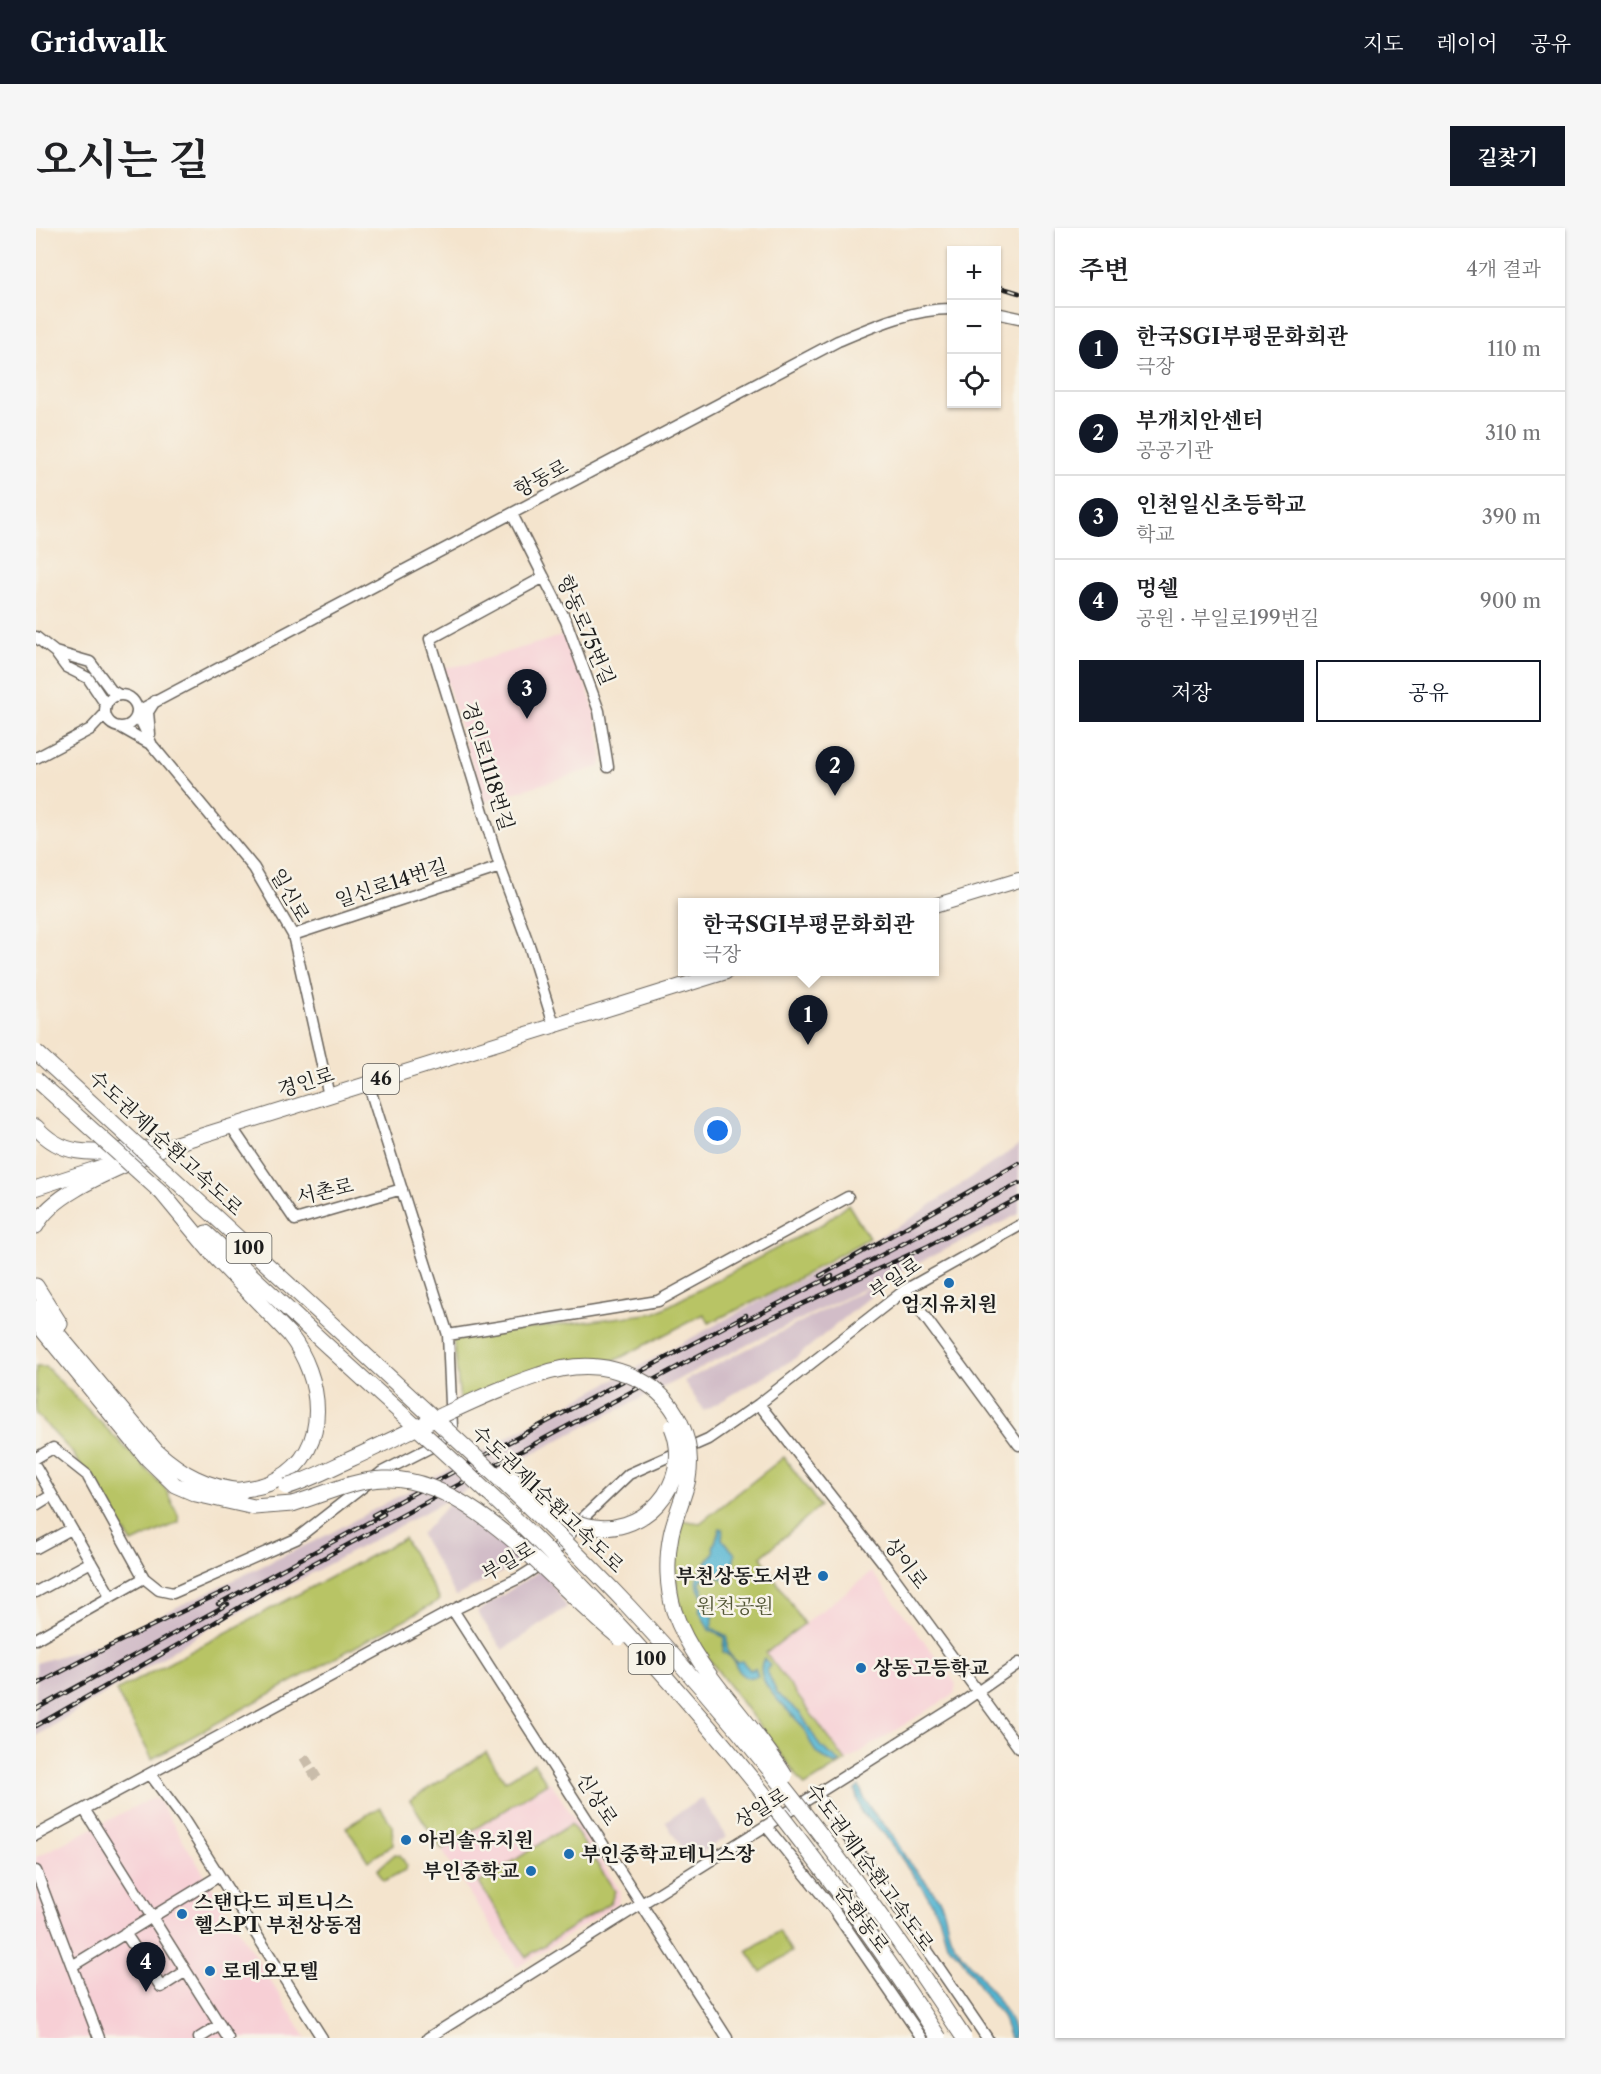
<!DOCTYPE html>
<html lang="ko">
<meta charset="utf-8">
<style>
:root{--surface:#fff;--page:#f6f6f6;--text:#202124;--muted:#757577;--line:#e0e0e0;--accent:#111827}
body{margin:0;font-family:"Libre Caslon Text","Noto Serif KR",serif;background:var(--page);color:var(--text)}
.controls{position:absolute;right:18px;top:18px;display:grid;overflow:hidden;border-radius:0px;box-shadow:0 2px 4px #0004}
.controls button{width:54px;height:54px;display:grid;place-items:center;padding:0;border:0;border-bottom:2px solid var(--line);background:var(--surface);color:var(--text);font:30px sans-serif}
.you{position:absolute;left:682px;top:903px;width:21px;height:21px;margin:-15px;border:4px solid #fff;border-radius:50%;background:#1a73e8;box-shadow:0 0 0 9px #1a73e833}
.badge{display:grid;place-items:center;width:39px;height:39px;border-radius:50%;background:var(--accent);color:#fff;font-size:20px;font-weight:700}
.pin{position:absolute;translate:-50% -50px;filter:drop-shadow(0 2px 3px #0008)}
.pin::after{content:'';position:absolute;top:32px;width:21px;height:18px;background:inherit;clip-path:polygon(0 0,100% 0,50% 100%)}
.popup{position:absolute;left:642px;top:670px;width:261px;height:78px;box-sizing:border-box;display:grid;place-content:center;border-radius:0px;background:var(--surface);filter:drop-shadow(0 2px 4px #0005);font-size:20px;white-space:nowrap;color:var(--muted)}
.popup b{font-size:22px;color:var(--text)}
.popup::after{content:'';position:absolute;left:50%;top:100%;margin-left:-12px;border:12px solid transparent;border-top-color:var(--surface)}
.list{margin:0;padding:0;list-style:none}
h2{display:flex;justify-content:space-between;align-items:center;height:78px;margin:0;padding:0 24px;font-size:26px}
h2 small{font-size:20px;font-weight:400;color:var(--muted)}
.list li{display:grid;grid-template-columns:39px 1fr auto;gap:18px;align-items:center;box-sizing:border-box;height:84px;padding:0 24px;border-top:2px solid var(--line)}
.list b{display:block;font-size:22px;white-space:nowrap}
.list p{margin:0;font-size:20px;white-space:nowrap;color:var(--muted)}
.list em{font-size:20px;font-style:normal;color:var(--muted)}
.actions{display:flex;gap:12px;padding:18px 24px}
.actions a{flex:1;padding:14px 0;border:2px solid var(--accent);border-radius:0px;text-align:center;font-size:21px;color:var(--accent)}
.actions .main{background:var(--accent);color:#fff}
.icon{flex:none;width:33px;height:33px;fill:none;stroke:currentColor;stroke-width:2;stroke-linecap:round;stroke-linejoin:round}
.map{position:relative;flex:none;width:983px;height:1810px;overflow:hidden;border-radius:0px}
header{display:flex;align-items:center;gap:36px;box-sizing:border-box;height:84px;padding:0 30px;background:var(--accent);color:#fff}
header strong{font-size:28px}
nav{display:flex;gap:33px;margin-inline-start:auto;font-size:21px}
.intro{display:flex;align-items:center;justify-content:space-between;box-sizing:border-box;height:144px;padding:0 36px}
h1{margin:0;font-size:42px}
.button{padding:15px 27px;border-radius:0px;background:var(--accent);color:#fff;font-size:21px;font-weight:700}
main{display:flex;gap:36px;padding:0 36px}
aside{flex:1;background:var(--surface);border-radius:0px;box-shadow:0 2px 4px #0004}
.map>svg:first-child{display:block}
.built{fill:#f7cfd5}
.industrial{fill:#d2bdc8}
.green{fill:#b8c465;stroke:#6a7040;stroke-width:1.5}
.water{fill:#53b5d2;stroke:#386877;stroke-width:1.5}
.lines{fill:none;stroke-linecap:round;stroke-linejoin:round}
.minor-tunnel{stroke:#c9bcaa;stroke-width:10;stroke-dasharray:10 5;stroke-linecap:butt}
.minor-casing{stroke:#68625a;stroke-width:13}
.major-casing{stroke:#68625a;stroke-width:16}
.highway-casing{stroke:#68625a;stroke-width:17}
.minor{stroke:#fff;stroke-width:10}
.major{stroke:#fff;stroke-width:14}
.highway{stroke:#fff;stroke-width:15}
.rail-casing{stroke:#1c1c1c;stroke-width:4.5}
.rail{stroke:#f7f3e8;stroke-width:2;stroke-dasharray:7;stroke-linecap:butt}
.highway-bridge-casing{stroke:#68625a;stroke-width:17;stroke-linecap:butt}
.highway-bridge{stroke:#fff;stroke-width:15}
.poi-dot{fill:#1f6fb2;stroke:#f7f3e8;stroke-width:2}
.labels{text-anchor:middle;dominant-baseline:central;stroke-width:5;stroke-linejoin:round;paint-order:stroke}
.shield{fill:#f7f3e8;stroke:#5e5c59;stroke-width:1.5}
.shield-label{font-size:18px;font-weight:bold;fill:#1c1c1c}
.street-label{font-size:20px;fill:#1c1c1c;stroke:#f7f3e8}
.poi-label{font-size:20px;font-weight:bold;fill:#1c1c1c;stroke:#f7f3e8;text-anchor:start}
.park-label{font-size:20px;fill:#535736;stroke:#f7f3e8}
</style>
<header>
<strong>Gridwalk</strong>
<nav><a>지도</a><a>레이어</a><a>공유</a></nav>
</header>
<div class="intro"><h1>오시는 길</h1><a class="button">길찾기</a></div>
<main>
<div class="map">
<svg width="983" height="1810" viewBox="0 0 983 1810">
<rect width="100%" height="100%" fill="#f7f3e8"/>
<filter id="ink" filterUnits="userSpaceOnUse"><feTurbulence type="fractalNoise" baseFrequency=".0167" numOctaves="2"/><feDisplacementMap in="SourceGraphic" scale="12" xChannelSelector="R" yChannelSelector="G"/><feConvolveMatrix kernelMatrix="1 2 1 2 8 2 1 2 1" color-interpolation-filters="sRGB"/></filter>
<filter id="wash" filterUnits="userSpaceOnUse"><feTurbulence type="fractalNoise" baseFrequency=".008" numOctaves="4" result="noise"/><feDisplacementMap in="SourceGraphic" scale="24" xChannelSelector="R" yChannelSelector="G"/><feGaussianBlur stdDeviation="1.35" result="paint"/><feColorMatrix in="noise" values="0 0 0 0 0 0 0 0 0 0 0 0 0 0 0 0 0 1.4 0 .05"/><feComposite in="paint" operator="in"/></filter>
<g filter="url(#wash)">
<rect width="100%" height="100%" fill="#f4e4cd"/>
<path class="built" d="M532 406 559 484 567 532 563 539 447 574 407 440 432 436Z
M836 1344 920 1456 918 1466 810 1533 730 1425Z
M514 1553 584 1663 582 1675 481 1740 406 1622Z
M116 1570 122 1572 270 1810H0V1629Z"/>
<path class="industrial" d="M983 917V986L713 1116 536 1205 172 1401 0 1508V1435L64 1416 291 1307 868 995Z
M850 1051 839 1065 758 1131 668 1183 648 1153Z
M415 1273 488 1333 420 1368 385 1307Z
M506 1341 531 1379 467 1422 441 1384Z
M666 1570 691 1609 653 1632 629 1593Z"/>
<path class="green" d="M812 976 833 1010 734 1066 673 1095 668 1086 580 1132 501 1141 424 1172 417 1110 619 1085 788 995Z
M0 1139H10L129 1260 142 1287 143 1294 96 1315 35 1223 0 1186Z
M748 1229 784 1278 725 1329 768 1396 730 1425 810 1533 769 1558 660 1414 650 1395 643 1373 637 1330 644 1292 664 1295Z
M368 1310 404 1372 116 1531 80 1463Z
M450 1524 469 1553 498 1535 511 1555 406 1622 374 1572Z
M344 1579 356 1597 357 1617 332 1633 310 1599Z
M535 1596 579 1663 575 1674 490 1729 443 1655Z
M359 1626 364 1627 371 1638 369 1642 348 1653 341 1642Z
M743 1703 755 1724 725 1744 711 1723Z"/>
<path class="water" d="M684 1300 687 1301 686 1311 699 1326 697 1338 691 1343 693 1349 686 1352 685 1349 666 1350 664 1356 671 1374 674 1376 673 1386H678L675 1400 691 1408V1423L700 1434 706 1433 714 1442 719 1440 722 1448 711 1450 705 1446 695 1429 687 1424 688 1409 673 1402 663 1382 668 1370C652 1351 668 1338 679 1323L677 1320Z
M728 1430 734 1438 731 1443 741 1465 765 1486 784 1518 805 1534 799 1537C794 1533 784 1529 780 1524 774 1517 772 1507 767 1499 754 1482 714 1454 728 1430Z
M823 1558C831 1578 836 1584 850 1599 859 1608 863 1620 870 1630 880 1644 894 1657 904 1673 912 1686 909 1703 918 1716 933 1736 980 1786 978 1810H974L966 1788 953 1773 924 1728 911 1716 903 1688 890 1665 849 1607 825 1584 819 1562Z"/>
</g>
<g filter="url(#ink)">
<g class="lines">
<path class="minor-tunnel" d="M268 1529 282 1552"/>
<defs>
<path id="minor" d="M960 85 983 90
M476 286 530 393 563 483 572 539
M508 349 394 411 464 639 494 720 518 797
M0 409 19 424 30 439 52 450 70 477
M19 424 54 434 75 462 83 467
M69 483a16 16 0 1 1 32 0a16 16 0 1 1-32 0Z
M102 483 802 113C838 98 876 81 915 81
M102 487 116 517 218 640 257 707 293 868
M86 500 116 517
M114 506 112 484 119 473
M0 530 55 501 69 486
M257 707 464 639
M195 898 259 992 366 961
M869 1062 983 1217
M412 1107 622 1073 812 969
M723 1176 852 1341 983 1520
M0 1230 17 1220 51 1247 108 1350 123 1362 137 1365 260 1311 346 1244 401 1216 416 1199 412 1107 332 855
M0 1239 75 1369
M0 1277 16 1267
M0 1320 35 1301
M0 1364 55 1334
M417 1382 691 1810
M0 1411 108 1350
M114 1546 146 1589 286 1810
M781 1566 854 1668 951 1810
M48 1581 192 1810
M730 1598 798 1682 886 1810
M0 1607 417 1382 483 1350 513 1331 550 1287 593 1246 672 1211 723 1176 869 1062 983 998
M0 1643 63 1810
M89 1705 125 1759 150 1743
M36 1738 183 1648
M163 1810 184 1797
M392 1810 927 1474 983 1435"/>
<path id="major" d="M898 678 983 652
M116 923 690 744
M0 960 83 933"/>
<path id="highway" d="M0 899C32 936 70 922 114 920
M126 965 179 1029 253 1106C286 1148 297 1220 242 1251 229 1259 214 1260 198 1263
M0 998C17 962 90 938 126 920
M170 1005 272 1100
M0 1058 24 1096
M0 1080 120 1223C146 1246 171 1260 206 1263
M0 1094 112 1231 139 1257 160 1266 218 1279 256 1276"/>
</defs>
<use href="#minor" class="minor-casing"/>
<use href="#major" class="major-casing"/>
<use href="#highway" class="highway-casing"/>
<use href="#minor" class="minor"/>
<use href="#major" class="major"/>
<use href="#highway" class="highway"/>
<defs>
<path id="rail" d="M960 58 983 65
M784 1048 983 935
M790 1056 983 955
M705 1095 796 1048
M337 1287 710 1087
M182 1376 348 1286
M0 1457 74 1418 193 1361
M0 1481 192 1376
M0 1498 145 1415 256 1347 448 1243 712 1101 892 1018 983 970"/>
</defs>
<use href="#rail" class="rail-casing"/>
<use href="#rail" class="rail"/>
<defs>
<path id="highway-bridge" d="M0 824C112 927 224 1030 337 1134 423 1214 512 1293 593 1379 718 1513 828 1657 928 1810
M0 851 126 965
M272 1100C348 1171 427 1239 501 1312 652 1463 787 1630 903 1810
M468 1245C493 1263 518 1289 548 1297 606 1313 659 1255 636 1199
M250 1259C273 1252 295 1240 317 1230 376 1203 442 1167 503 1147 537 1135 572 1135 604 1152 639 1170 659 1211 652 1251 648 1270 639 1287 635 1307 630 1331 631 1360 638 1383 660 1446 716 1492 749 1548
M256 1276C287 1267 315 1252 348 1251 435 1247 520 1360 584 1410"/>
</defs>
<use href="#highway-bridge" class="highway-bridge-casing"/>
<use href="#highway-bridge" class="highway-bridge"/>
</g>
</g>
<g class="poi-dot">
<circle cx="913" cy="1055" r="6"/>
<circle cx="787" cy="1348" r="6"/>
<circle cx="825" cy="1440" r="6"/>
<circle cx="370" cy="1612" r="6"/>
<circle cx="533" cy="1626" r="6"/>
<circle cx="495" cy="1643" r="6"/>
<circle cx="146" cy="1686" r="6"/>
<circle cx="174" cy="1743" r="6"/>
</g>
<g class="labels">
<g class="shield">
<rect x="327" y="836" width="36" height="30" rx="4.5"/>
<rect x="190.5" y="1005" width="45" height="30" rx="4.5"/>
<rect x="592.5" y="1416" width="45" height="30" rx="4.5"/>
</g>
<g class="shield-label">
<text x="345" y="851">46</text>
<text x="213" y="1020">100</text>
<text x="615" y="1431">100</text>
</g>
<g class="street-label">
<text transform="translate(505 250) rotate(-28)">항동로</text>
<text transform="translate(550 402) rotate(67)">항동로75번길</text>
<text transform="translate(452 538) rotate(73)">경인로1118번길</text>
<text transform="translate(355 655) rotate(-18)">일신로14번길</text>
<text transform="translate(254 667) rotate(60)">일신로</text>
<text transform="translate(270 854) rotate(-17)">경인로</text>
<text transform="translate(130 915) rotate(43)">수도권제1순환고속도로</text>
<text transform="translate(289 963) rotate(-13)">서촌로</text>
<text transform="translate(859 1050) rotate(-34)">부일로</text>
<text transform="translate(512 1271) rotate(44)">수도권제1순환고속도로</text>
<text transform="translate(472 1333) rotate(-30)">부일로</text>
<text transform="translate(870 1335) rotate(53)">상이로</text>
<text transform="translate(561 1571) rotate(57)">신상로</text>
<text transform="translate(725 1580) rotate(-32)">상일로</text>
<text transform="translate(834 1639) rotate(54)">수도권제1순환고속도로</text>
<text transform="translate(826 1691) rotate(54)">순환동로</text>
</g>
<g class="poi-label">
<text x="913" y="1076" text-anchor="middle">엄지유치원</text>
<text x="775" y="1348" text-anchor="end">부천상동도서관</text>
<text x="837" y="1440">상동고등학교</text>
<text x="382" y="1612">아리솔유치원</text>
<text x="545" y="1626">부인중학교테니스장</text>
<text x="483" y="1643" text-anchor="end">부인중학교</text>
<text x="158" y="1674">스탠다드 피트니스<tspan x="158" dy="23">헬스PT 부천상동점</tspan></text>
<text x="186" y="1743">로데오모텔</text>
</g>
<g class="park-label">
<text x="699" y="1378">원천공원</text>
</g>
</g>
</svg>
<div class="controls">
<button>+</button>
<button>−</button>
<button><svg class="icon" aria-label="locate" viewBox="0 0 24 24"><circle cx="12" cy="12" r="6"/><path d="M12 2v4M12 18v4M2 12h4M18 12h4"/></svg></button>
</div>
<div class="you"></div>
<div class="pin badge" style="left:772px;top:817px">1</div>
<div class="popup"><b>한국SGI부평문화회관</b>극장</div>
<div class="pin badge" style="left:799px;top:568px">2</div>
<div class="pin badge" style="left:491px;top:491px">3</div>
<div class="pin badge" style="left:110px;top:1764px">4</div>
</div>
<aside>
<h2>주변<small>4개 결과</small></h2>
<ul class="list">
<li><span class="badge">1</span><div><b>한국SGI부평문화회관</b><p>극장</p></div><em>110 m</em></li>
<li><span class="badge">2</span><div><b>부개치안센터</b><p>공공기관</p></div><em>310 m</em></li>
<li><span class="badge">3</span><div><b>인천일신초등학교</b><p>학교</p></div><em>390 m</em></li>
<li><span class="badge">4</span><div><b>멍쉘</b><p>공원 · 부일로199번길</p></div><em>900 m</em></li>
</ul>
<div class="actions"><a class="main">저장</a><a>공유</a></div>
</aside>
</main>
